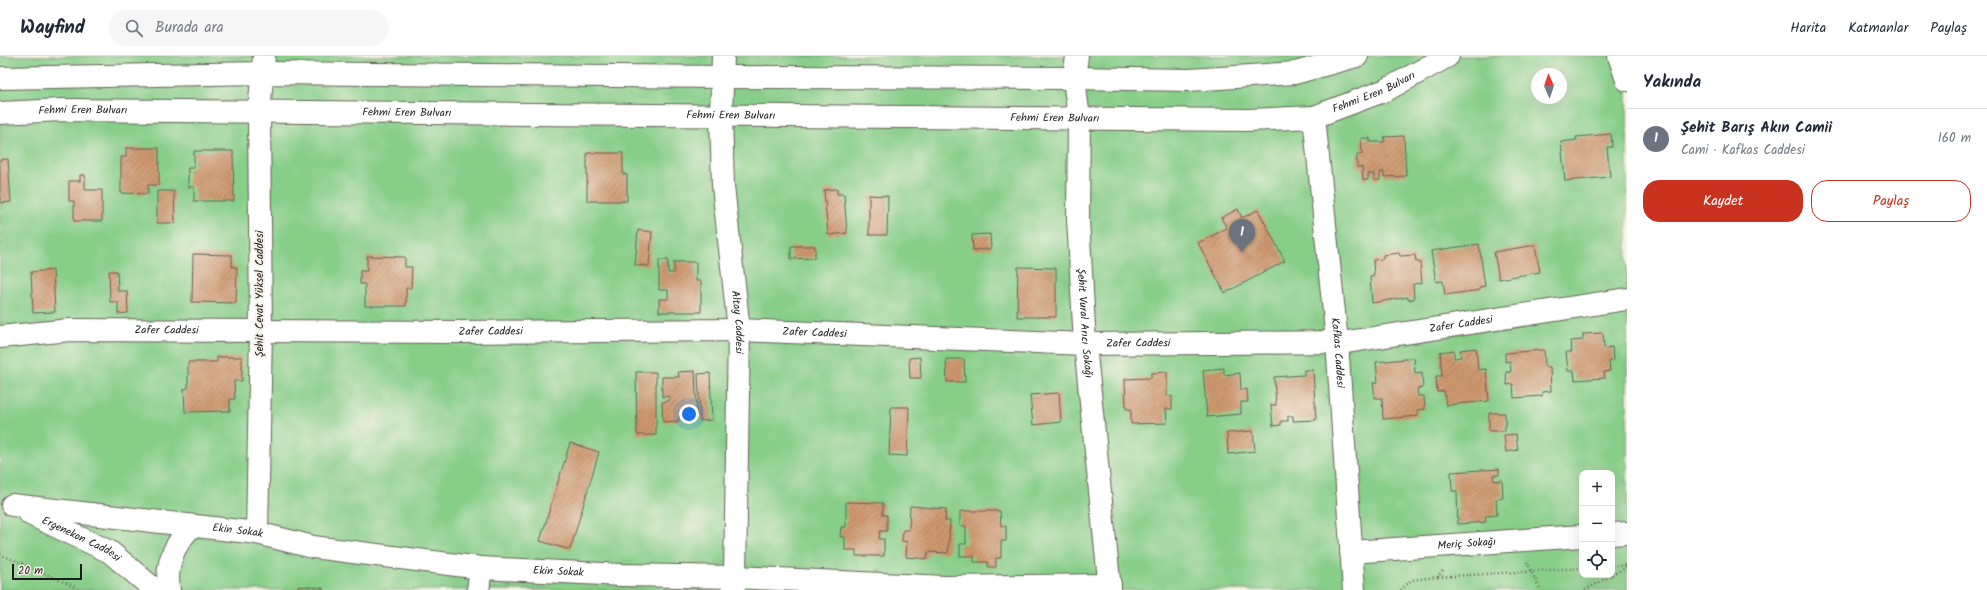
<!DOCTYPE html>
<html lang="tr">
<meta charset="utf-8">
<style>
:root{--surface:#fff;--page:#f6f6f7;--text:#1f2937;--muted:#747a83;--line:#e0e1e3;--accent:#c8321e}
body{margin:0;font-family:Kalam,sans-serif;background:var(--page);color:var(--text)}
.controls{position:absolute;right:12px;bottom:12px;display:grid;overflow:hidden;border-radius:8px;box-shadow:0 4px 16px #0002}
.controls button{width:36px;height:36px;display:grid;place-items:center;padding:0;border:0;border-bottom:1px solid var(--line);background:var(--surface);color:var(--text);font:20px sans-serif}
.compass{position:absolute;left:1531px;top:12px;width:36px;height:36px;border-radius:50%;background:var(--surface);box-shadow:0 4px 16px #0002;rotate:357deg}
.scale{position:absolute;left:12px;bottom:10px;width:70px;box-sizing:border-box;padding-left:4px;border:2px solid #1c1c1c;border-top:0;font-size:11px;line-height:14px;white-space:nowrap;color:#1c1c1c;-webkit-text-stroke:3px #f7f3e8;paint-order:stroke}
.you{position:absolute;left:689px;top:358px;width:14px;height:14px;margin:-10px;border:3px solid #fff;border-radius:50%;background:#1a73e8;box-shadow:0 0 0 6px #1a73e833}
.badge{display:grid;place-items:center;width:26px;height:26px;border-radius:50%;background:var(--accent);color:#fff;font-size:13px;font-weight:700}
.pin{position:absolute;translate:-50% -33px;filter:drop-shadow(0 1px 2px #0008)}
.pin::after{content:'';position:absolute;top:21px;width:14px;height:12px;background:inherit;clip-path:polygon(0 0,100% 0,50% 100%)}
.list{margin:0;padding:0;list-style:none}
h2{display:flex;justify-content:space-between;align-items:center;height:52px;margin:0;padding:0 16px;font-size:17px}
h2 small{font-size:13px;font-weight:400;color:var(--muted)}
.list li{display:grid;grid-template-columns:26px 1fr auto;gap:12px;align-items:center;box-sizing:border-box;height:60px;padding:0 16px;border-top:1px solid var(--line)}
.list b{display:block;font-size:15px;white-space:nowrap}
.list p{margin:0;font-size:13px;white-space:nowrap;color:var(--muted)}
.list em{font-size:13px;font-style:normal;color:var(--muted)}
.actions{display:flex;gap:8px;padding:12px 16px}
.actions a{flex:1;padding:9px 0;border:1px solid var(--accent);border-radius:16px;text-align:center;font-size:14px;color:var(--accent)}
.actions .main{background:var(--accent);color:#fff}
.icon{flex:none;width:22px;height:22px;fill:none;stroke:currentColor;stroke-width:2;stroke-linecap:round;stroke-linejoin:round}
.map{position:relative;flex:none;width:1627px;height:534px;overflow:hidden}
header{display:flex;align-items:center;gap:24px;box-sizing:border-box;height:56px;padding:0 20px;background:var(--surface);border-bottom:1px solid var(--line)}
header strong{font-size:19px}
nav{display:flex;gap:22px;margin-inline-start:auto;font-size:14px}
.search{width:280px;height:36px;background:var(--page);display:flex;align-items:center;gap:10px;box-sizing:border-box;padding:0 14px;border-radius:22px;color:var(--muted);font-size:15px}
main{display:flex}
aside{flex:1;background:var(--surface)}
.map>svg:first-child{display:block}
.green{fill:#87ce89;stroke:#527552;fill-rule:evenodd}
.building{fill:url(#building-hatch)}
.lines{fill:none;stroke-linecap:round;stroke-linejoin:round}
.minor-casing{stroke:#636155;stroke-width:24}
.path{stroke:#636155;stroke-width:2.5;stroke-dasharray:1 3;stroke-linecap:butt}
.minor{stroke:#fff;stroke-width:22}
.labels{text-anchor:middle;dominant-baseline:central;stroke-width:4;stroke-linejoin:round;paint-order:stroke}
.street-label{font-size:11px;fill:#1c1c1c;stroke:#f7f3e8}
</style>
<header>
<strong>Wayfind</strong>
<div class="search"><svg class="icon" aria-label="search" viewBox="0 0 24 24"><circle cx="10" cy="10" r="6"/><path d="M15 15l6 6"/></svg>Burada ara</div>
<nav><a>Harita</a><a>Katmanlar</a><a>Paylaş</a></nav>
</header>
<main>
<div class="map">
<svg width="1627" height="534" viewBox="0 0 1627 534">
<defs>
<pattern id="building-hatch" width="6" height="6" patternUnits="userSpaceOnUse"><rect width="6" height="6" fill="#ce9870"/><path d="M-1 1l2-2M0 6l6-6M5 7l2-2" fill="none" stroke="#a67b5b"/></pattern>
</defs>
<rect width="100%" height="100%" fill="#f7f3e8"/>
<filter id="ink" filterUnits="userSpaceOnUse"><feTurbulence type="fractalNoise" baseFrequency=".025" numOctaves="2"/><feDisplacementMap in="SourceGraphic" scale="8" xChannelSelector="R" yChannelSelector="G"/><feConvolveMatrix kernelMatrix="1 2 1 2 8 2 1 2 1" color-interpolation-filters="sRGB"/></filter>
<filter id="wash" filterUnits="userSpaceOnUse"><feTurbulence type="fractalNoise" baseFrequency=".012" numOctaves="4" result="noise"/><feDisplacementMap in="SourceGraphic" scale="16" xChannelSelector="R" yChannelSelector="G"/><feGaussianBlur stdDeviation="0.9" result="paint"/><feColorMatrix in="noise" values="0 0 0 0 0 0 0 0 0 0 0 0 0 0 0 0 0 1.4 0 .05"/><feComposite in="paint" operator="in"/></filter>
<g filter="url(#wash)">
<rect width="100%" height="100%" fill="#e8e2c0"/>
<path class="green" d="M0 0H1627V534H0ZM1537 18H1561V42H1537ZM1582 417H1612V519H1582Z"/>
<g id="blocks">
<path class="building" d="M1611 78 1612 91H1607L1610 121 1565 125 1561 86 1577 84 1576 81Z
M1404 80 1406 120 1384 121V116H1380V124H1374V118H1368V124H1363L1362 111H1357V98H1362L1361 82H1370V86H1384V81Z
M126 92H159V129H148V138L121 137V101H126Z
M194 95H233L234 145H194V131H188V112H194Z
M587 97H623V118L627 119V145H587Z
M8 103 11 146 0 147V104Z
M80 119H85V134H102V165H74V145H69V125H80Z
M837 133V138H844L847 177 828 179 824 134Z
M157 135H174L175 167H157Z
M869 139 888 140 887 179H869Z
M1238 153 1242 162 1258 154 1285 205 1225 237 1198 187 1227 172 1221 162Z
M638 174 652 176 649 210 635 209Z
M990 178 991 193 973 194 972 179Z
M1479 188 1485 230 1480 231V234L1445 239 1443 225 1436 226 1431 195Z
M1535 189 1540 216 1499 223 1494 196Z
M791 190H815V202L791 203Z
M1399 197 1400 200 1415 199 1416 206H1420L1422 227 1413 228 1414 243 1408 244V241L1372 247 1370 221 1374 220 1373 204 1383 203V199Z
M193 198 232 199V211H237L236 247 192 246Z
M367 200 405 201V211H412L411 232H406V250H365V228H360V215H367Z
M659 204H668V217H674V206H696V225H701V256H659V243H668V234H659Z
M1018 211 1056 212V261H1017Z
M53 214 55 256 33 257 31 216Z
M109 215H117L118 235H127L128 257 118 258V246H110Z
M1603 277 1604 292 1612 291 1613 305H1609L1610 315 1604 316 1605 322 1575 324 1574 315H1568L1566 296H1572L1571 285 1583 284V278Z
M1476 292 1478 314 1486 313 1489 345 1446 349 1444 335 1437 336 1436 320H1442L1440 296 1454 294V302L1461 301 1460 294Z
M1544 294 1545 311H1550L1551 335 1542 336V340L1514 342 1513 328 1507 329 1506 316H1511L1510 305 1505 306V297Z
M217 301H242V325H234L235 343H230V355L185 356 184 333 188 332V306H217Z
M920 301 921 322H910L909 302Z
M1414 302 1415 317 1422 316 1423 332 1417 333 1418 340H1424L1425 353 1417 354 1418 360 1383 363 1382 342H1375L1373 327 1378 326 1376 306Z
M946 303H964L965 326H947Z
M1224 312V319L1240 317 1241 334 1247 333 1248 346H1241V358L1207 361 1203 314Z
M1304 314H1313L1316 364 1293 365V360H1288V365H1281V369L1273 370 1271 349H1276L1274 321 1304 319Z
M695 315 697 360 679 361V365L663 366 662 346 669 345V340L662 341V321H679L678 316Z
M636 316H656V379H637Z
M1167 316V340H1172V353H1166L1167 367 1131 368V353H1126L1125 323 1151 322V317Z
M710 317 712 364 700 365 698 318Z
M1059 337 1061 366 1033 369 1030 339Z
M891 351H909L907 400 889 399Z
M1489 357H1505V375H1489Z
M1253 375 1255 395 1228 398 1227 377Z
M1516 378 1518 394 1506 396 1504 379Z
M570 387 599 396 570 494 540 485Z
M1499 413V419H1493L1494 425 1502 424 1503 442 1496 443 1497 459 1485 460 1486 466 1458 468 1457 435H1452L1451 416Z
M846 446 883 447V459H887V475H880L879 483H884V500H856V494H845V481H840L841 471H846Z
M910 450 946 453 945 465H950L948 497 928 496 927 503 906 501 907 486 902 485 903 474H909Z
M960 455H1000L1001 470H1006V485H1001V502H996V511H988V506H974V500H960V488H966V470H960Z
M298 530 323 532V534H298Z"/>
</g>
</g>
<g filter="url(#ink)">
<use href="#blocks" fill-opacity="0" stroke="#636155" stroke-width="1"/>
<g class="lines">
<defs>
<g id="minor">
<path id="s1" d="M723 0 721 59 723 130 739 274 735 521 733 534"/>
<path id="s2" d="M1077 0 1074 22 1079 63 1078 163 1085 288 1110 534"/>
<path d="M1619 0 1627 24"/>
<path d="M0 22 263 17 723 21 1074 22 1189 24 1295 17 1357 0"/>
<path id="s3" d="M0 57 62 54 1249 64 1314 61 1386 34 1448 0"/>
<path id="s4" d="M1314 61 1337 286 1354 534"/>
<path id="s5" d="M0 281 70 274 460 276 739 274 1085 288 1347 286 1627 243"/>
<path id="s6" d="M12 449 257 477 313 491 481 512 622 519 735 521 945 531 1110 529"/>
<path id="s7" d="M30 458 110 496 155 534"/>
<path d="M257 477 261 275 259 56 264 0"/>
<path d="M1612 478 1627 477"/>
<path id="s8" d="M1351 496 1582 480"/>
<path d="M169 534C165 508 174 488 192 470"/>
<path d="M478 534 481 512"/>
</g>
</defs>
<use href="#minor" class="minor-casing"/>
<path class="path" d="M0 498 73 530 78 534
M1527 506 1540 534
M1612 510 1627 509
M1612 519 1627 511
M1438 521 1582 512
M1401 534 1411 524 1438 521 1444 513
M1585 534 1612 519"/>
<use href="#minor" class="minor"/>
</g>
</g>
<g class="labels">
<g class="street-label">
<text stroke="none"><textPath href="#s3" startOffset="1379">Fehmi Eren Bulvarı</textPath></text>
<text stroke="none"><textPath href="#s3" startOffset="83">Fehmi Eren Bulvarı</textPath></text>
<text stroke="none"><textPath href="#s3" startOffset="407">Fehmi Eren Bulvarı</textPath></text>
<text stroke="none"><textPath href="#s3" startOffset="731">Fehmi Eren Bulvarı</textPath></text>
<text stroke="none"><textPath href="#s3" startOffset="1055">Fehmi Eren Bulvarı</textPath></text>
<text transform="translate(260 238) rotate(-90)">Şehit Cevat Yüksel Caddesi</text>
<text stroke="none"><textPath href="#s1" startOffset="267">Altay Caddesi</textPath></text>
<text stroke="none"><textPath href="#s2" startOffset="268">Şehit Vural Arıcı Sokağı</textPath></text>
<text stroke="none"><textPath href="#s5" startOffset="1463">Zafer Caddesi</textPath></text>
<text stroke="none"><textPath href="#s5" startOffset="167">Zafer Caddesi</textPath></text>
<text stroke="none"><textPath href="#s5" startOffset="491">Zafer Caddesi</textPath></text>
<text stroke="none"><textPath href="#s5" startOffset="815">Zafer Caddesi</textPath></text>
<text stroke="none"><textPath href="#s5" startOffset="1139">Zafer Caddesi</textPath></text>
<text stroke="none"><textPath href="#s4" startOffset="237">Kafkas Caddesi</textPath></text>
<text stroke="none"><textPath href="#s6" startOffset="227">Ekin Sokak</textPath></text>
<text stroke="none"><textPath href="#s7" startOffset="57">Ergenekon Caddesi</textPath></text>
<text stroke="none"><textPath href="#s8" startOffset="116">Meriç Sokağı</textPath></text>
<text stroke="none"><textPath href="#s6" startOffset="551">Ekin Sokak</textPath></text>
</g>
</g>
</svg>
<div class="controls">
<button>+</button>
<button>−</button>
<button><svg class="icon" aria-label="locate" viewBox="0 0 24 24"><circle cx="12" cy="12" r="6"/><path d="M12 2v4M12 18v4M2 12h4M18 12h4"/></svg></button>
</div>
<svg class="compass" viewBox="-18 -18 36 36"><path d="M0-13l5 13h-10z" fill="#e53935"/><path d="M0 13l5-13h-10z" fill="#747a83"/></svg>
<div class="scale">20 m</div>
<div class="you"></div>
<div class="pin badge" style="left:1242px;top:196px;background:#6b7280">1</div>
</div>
<aside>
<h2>Yakında<small></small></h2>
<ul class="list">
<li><span class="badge" style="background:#6b7280">1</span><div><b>Şehit Barış Akın Camii</b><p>Cami · Kafkas Caddesi</p></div><em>160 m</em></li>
</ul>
<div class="actions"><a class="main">Kaydet</a><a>Paylaş</a></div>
</aside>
</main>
